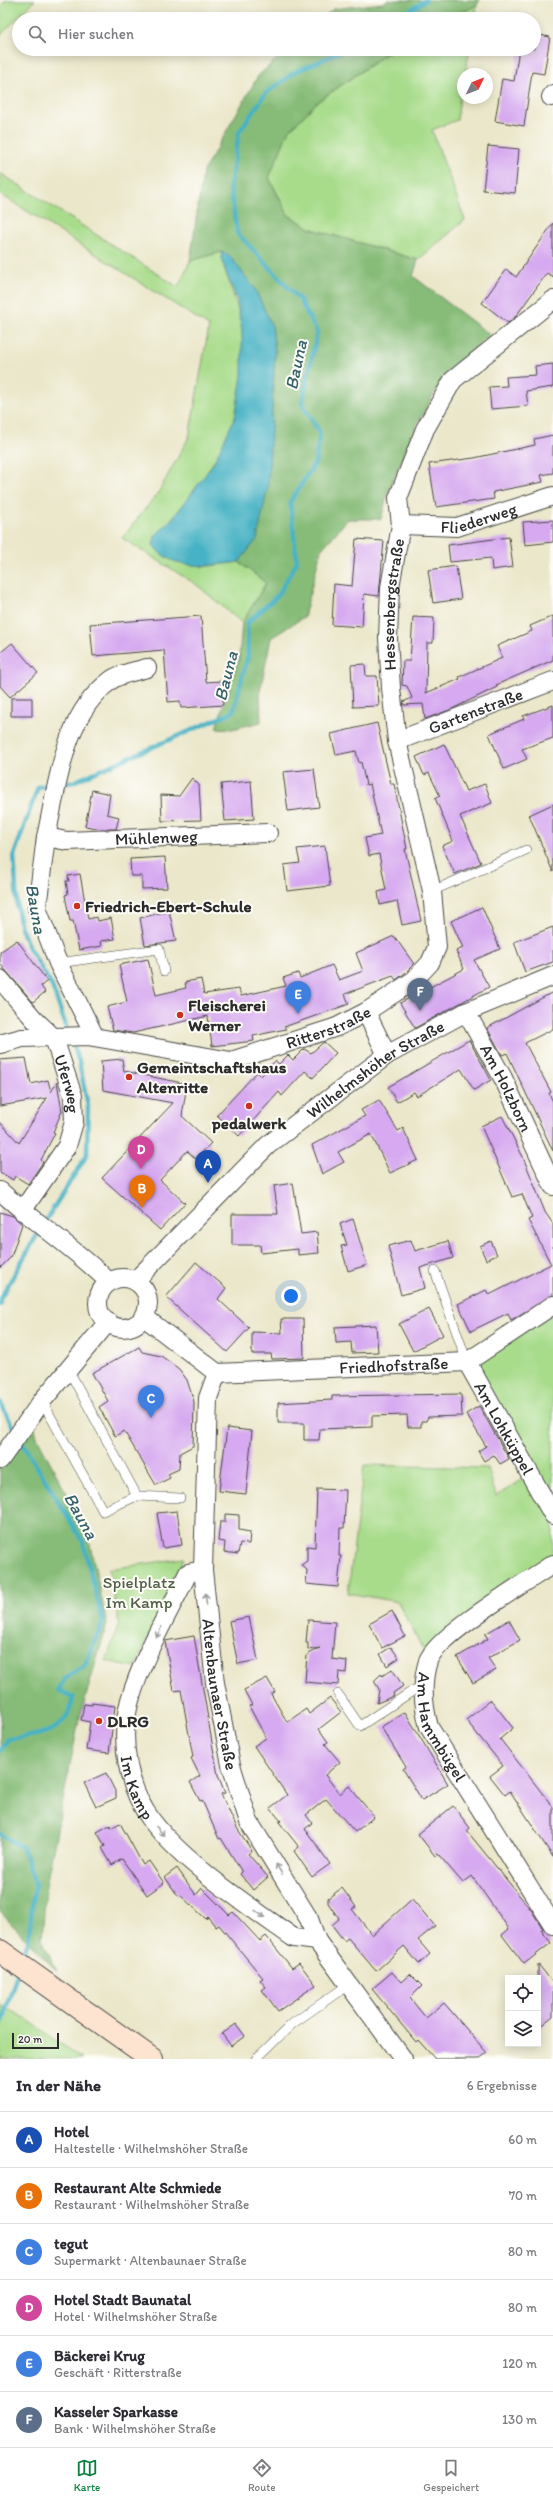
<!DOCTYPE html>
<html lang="de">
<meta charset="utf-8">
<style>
:root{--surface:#fff;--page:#f7f7f7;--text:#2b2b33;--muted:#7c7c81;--line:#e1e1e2;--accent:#0b8043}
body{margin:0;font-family:Itim,sans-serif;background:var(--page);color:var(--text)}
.controls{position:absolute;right:12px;bottom:12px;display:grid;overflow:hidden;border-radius:0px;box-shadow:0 2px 10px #0003}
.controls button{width:36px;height:36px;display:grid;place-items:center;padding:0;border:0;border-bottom:1px solid var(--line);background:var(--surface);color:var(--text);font:20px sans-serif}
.compass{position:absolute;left:457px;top:68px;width:36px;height:36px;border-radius:50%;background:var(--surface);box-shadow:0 2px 10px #0003;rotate:47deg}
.scale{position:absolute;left:12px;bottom:10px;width:47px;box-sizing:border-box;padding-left:4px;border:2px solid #2b2b2b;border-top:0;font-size:11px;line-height:14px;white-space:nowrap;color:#2b2b2b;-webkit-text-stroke:3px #fdfcf7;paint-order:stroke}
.you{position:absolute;left:291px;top:1296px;width:14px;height:14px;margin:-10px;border:3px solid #fff;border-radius:50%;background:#1a73e8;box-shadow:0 0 0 6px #1a73e833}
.badge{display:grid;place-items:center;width:26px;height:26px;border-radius:50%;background:var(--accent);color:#fff;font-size:13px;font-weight:700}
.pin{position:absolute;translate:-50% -33px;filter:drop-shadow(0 1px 2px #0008)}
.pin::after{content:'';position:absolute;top:21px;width:14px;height:12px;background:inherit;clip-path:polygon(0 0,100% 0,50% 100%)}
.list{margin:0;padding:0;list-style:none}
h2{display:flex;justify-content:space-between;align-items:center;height:52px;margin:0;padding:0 16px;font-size:17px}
h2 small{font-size:13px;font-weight:400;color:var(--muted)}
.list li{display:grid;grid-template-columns:26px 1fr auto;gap:12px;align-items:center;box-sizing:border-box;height:56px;padding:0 16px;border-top:1px solid var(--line)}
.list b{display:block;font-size:15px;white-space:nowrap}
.list p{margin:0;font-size:13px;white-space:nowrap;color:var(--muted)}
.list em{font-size:13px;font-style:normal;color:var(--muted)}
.icon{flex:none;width:22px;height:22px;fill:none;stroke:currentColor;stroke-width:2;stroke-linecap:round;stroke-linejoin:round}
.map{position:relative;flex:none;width:553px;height:2059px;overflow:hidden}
.search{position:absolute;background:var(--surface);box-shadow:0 2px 10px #0003;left:12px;right:12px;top:12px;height:44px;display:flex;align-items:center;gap:10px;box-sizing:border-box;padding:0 14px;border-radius:22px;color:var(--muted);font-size:15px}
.sheet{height:388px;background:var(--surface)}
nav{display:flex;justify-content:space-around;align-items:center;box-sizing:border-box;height:56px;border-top:1px solid var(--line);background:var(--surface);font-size:11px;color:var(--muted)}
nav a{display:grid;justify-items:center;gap:2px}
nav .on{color:var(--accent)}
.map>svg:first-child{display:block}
.green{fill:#a8dc8b;stroke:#6a845b}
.forest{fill:#86bc77;stroke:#587451}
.water{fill:#47b2c5;stroke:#396e78}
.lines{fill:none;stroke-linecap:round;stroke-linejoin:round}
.stream{stroke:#47b2c5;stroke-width:4.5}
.building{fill:#d6a9f0}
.lane-casing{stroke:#484743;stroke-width:10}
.street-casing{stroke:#484743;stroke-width:20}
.secondary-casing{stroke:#484743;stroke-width:24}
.lane{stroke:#fff;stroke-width:9}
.street{stroke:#fff;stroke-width:18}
.secondary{stroke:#fde4d1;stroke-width:22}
.oneway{stroke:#a0a0a0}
.poi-dot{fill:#c8321e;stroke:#fdfcf7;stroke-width:1.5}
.labels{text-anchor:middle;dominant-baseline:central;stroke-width:4;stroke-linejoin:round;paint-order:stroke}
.street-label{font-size:17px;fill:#2b2b2b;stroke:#fdfcf7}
.poi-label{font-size:17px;font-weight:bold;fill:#2b2b2b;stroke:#fdfcf7;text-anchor:start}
.park-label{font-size:17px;fill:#506048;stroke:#fdfcf7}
.water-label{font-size:18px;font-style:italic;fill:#366169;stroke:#fdfcf7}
</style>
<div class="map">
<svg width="553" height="2059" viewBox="0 0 553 2059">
<rect width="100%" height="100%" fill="#fdfcf7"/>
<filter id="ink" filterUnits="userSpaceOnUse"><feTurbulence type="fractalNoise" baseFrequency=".025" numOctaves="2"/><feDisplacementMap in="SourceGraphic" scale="8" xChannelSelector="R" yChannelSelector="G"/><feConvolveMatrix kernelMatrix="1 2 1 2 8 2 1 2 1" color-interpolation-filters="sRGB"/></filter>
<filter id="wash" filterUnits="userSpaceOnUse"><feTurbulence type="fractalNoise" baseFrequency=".012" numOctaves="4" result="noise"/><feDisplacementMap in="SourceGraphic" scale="16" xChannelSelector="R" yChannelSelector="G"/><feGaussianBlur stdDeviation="0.9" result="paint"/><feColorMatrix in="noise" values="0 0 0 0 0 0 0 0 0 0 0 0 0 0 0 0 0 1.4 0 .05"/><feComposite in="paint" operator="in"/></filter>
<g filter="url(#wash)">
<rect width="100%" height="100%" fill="#ebe7ca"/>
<path class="green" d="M6 0H35L0 36V7Z
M477 5 475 19H448Z
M393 49H470L465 74H463L457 120 432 130 465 220 418 260 312 229 288 215 269 177 288 132 316 103Z
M0 173 178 287 190 261 221 252C225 280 239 302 242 331 245 355 243 396 235 419 217 463 188 503 155 536L202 567 239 562 266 583 242 623 197 585 122 538 158 493 189 437 209 326 0 194Z
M553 1305V1564L428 1659 398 1602 348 1593 364 1465 488 1468 496 1496 530 1475 467 1362Z
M184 1558 135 1667 106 1661 119 1623 109 1569Z
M0 2005 25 2018 82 2059H0Z"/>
<path class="forest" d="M387 0H480L477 5 448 19H322L333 9 383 3Z
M288 49H393L316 103 288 132 269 178 288 215 312 229 418 260 413 276 490 335 446 373 418 422 390 486 381 519H348L321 550 304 617 271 638 260 691 261 722 232 729 216 728 239 658 242 623 266 583 239 562 257 539 271 426 275 351 272 326 229 255 221 252 190 261 203 172 258 76Z
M32 1414 37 1437 88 1535 107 1624 79 1720 46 1885 42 1939 57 1971 0 1912V1460Z"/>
<path class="water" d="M221 252 229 255 255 289 272 326 275 351 268 486 257 539 239 562C211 566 172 572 153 545L155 536 175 516 213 464 235 417 242 375V332L237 300 224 267Z"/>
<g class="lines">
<path class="stream" d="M396 19 426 0
M61 784 73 782 233 712 248 656 247 623 278 595 297 562 290 502 315 463 320 433 302 404 317 332 300 300 237 233 230 187 239 132 266 93 295 72 347 49
M52 785 38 787 14 855 17 905 21 928 29 948 52 986 68 1032
M44 1223 87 1155 88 1106 79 1062 72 1041
M0 1305V1299L40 1230
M0 1402 15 1431
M0 1751 8 1739C39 1735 68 1734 73 1697L58 1690 66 1677 84 1667 103 1622 83 1542 20 1439
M0 1834 23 1848 35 1884 28 1941 22 1960
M0 2027 18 1971"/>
</g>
<g id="blocks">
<path class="building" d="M534 34 550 37 544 74 532 72 524 126 495 121 502 79 514 81 519 49H534Z
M488 146 519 149 515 193 483 190Z
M553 223V277L547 273 516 316 508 323 482 303 506 269 516 277Z
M553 364V387L526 391 528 406 491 409 489 387 507 386 506 377 536 375 535 366Z
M553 435V473L541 475 543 482 493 492 494 499 436 507 429 464 474 458 535 445 534 439Z
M553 520V542L525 545 523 522Z
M509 537 513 567 492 570 491 558 450 562 448 545Z
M356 539 384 541 379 596 364 594 362 627 332 625 334 584 352 586Z
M456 566 461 599 433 603 428 570Z
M201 616 206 682 221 681 223 705 181 708 180 701 168 702 164 650 93 656 90 624Z
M553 616V660L496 685 497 687 452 709 425 719 423 704 404 705 403 702 412 698 407 686 402 685 403 661H410L413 617 434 618 433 643H427L426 693 460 679 459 677 502 658 497 646 532 631 530 626Z
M12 643 38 673 10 697 0 686V653Z
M365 664 366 676H377L379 706 353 707 351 665Z
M11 698H32V716H11Z
M553 705V738L522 749 527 759 504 769 489 734 524 719 523 716Z
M377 723 391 784H394L407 849H405L421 921 402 925 397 901 380 905 378 892 386 890 379 854 369 856 365 838 381 835 370 784 366 785 361 762 359 763 356 751 336 755 331 734Z
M444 744 466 791 485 784 492 803 460 816 481 863 455 874 442 846 453 841 435 798 440 796 429 773 424 775 416 757Z
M314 769 319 807 288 811 283 772Z
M192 778 199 785 201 820 162 821 161 795 179 796Z
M251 781 254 819 225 821 221 784Z
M92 790 110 794 107 814 119 817 116 829H102L85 826Z
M553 804V872L529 815Z
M325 846 330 886 287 891 284 865 300 863 297 849Z
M165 857 167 888 142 889V876H131L130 859Z
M80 874 88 919 97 917 98 921 111 918 115 939 101 941 102 946 79 950 73 921H70L65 895 68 894 66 881H69L68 876Z
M482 907 500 949 474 960 489 987 415 1028 400 1003 464 969 456 951 463 948 451 921Z
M169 911 176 941 145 945 140 918Z
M553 927V962L525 972 514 942Z
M394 936 414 964 405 973 396 980 393 976 345 994 349 1004 284 1027 286 1029 253 1036 254 1041 212 1046 208 1016 133 1033 113 1030 107 1007 127 1002 119 965 148 959 156 995 186 988 185 982 201 979 204 994 239 989 241 996 286 986 283 978 298 973 300 978 332 965 339 980 363 971 356 953Z
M17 940 47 981 41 986 45 992 33 1002 0 964V952Z
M553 992V1029L525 1043 551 1092 549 1093 553 1102V1151L507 1053 502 1055 487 1028Z
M469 1040 491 1080 474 1090 461 1069 417 1096 414 1092 397 1102 388 1087Z
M324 1042 336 1053 325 1065 313 1078 305 1071 282 1096 279 1092 239 1136 217 1115 257 1072 261 1076 275 1061 279 1064 288 1055 293 1060 304 1049 311 1053Z
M26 1058 31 1084 48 1080 51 1092 57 1082 62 1111 53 1132 55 1133 41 1160 43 1162 28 1184 15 1176 13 1180 0 1172V1122L19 1143 47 1098 0 1106V1060Z
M122 1059 124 1071 187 1084 182 1116 211 1143 196 1159 187 1151 160 1180 185 1203 160 1230 102 1178 173 1103 103 1090 101 1061Z
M379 1100 398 1131 403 1128 418 1160 390 1173 371 1134 338 1152 344 1162 322 1174 312 1145 365 1116 361 1110Z
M502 1116 523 1157 545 1212 553 1224V1295L511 1320 508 1313 471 1331 458 1304 486 1290 489 1295 551 1264 528 1220 532 1218 522 1194 512 1197 481 1126Z
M293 1183 301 1234 317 1232 319 1253 298 1255V1249L261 1253 260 1245H232V1214H278L274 1186Z
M0 1212 13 1216 22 1224 11 1257 0 1268Z
M353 1219 367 1265 348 1271 341 1246 347 1245 340 1224Z
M411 1240 415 1251 448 1241 453 1258 420 1268 425 1288 401 1295 388 1246Z
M491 1241 497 1255 486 1260 480 1246Z
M196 1262 226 1288 218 1299 249 1328 227 1352 166 1297Z
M429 1309 443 1335 413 1351 399 1324Z
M281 1319H303L304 1358 272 1359 271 1354H252V1332L282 1333Z
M376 1325 378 1352 352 1353 351 1342 336 1343 335 1327Z
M139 1347 142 1352 161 1356 179 1369 187 1380 194 1402 193 1446 180 1453 179 1469 168 1474 170 1478 156 1485 124 1431 115 1436 99 1407 108 1401 92 1373Z
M461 1394 462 1416 428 1417 426 1421H421V1427H408L407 1415 372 1416V1427L320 1429 319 1440H304V1423H278V1403L332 1400V1396Z
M479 1406 509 1459 500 1464 494 1455 484 1461 478 1451 486 1446 466 1414Z
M227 1428 252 1431 246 1494 219 1491Z
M317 1489 346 1490 344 1528H340L339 1556H341L338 1587 306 1584 307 1570 301 1565 307 1561V1546L315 1547Z
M177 1511 182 1545 163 1548 157 1513Z
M225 1514 239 1515V1530L250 1532 249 1544 240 1543 238 1554 224 1552 225 1542 218 1541 220 1522H225Z
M392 1611 405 1636 382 1648 369 1624Z
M249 1617 258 1660 238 1664 229 1621Z
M308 1620 335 1622 332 1659 347 1661 346 1673 339 1672 338 1685 305 1682 307 1655 320 1648 308 1650V1643H306Z
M509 1620 520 1640 488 1658 496 1670 473 1683 457 1657 488 1639 485 1634Z
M194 1636 213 1748 218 1775 225 1793 221 1794 237 1828 252 1851 248 1854 268 1877 253 1890 240 1874 242 1872 221 1838 219 1839 202 1800 200 1801 190 1782 200 1776 191 1758 193 1757 181 1690 174 1691 165 1641Z
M391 1647 399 1658 387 1666 380 1654Z
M392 1669 403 1686 393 1693 394 1696 377 1703 379 1689 374 1681 381 1674 382 1676Z
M267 1678 275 1692 271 1694 287 1722 306 1709 309 1714 330 1698 341 1712 319 1729 328 1742 325 1744 340 1762 325 1775 340 1794 349 1786 374 1817 355 1832 326 1799 306 1815 312 1823 305 1829 330 1864 312 1877 294 1851 299 1847 279 1822 281 1821 270 1808 287 1795 254 1746 266 1738 249 1706 252 1705 244 1690Z
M491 1700 513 1728 500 1739 553 1807V1857L510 1791 505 1795 490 1776 503 1766 466 1720Z
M92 1703 115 1706 109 1753 86 1750 90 1722 81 1720 84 1704 92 1705Z
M405 1712 448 1784 422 1800 403 1769 406 1767 381 1727Z
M106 1773 116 1793V1798L96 1807 84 1783Z
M453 1806 470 1828 467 1831 532 1911 543 1929 541 1930 551 1943 524 1964 502 1935 509 1929 472 1876 463 1883 438 1854 435 1856 418 1834Z
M120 1823 143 1865 149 1861 164 1883 147 1895 122 1859 112 1865 102 1848 105 1846 97 1832 110 1825 111 1828Z
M177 1868 196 1895 202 1888 229 1915 233 1912 260 1941 266 1936 292 1968 299 1963 316 1985 278 2011 262 1990 266 1987 260 1980 263 1978 219 1925 216 1927 208 1917 206 1919 180 1895 178 1896 165 1877Z
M342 1888 356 1907 352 1909 372 1935 412 1899 435 1926 418 1940 430 1954 419 1964 404 1946 376 1971 348 1938 344 1941 332 1925 339 1919 328 1903V1898Z
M538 1964 553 1983V2016L538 2028Z
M392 1972 401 1982 410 1974 422 1986 410 1998 426 2018 444 2003 487 2053 479 2059H435L418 2040 416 2042 372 1989Z
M236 2024 245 2036 231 2046 222 2034Z"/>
</g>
</g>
<g filter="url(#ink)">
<use href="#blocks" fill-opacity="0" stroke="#484743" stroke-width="1"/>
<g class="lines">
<defs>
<path id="lane" d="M432 891 526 850
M58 963 159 949 164 971
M435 1271 467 1362
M42 1401 103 1511 137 1496 68 1369
M137 1496 180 1498
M338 1694 360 1726 414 1690 424 1687
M256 2059 292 2024 348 1985"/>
<g id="street">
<path d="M551 97 553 94"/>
<path id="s1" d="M401 525 457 527 553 496"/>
<path id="s2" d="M397 741 553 681"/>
<path d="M46 837C58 784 63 716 110 681 118 674 136 671 147 668"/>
<path id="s3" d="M0 979 34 1019 54 1038 73 1096 74 1122 67 1146 22 1211"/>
<path d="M366 1012 387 1055"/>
<path id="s4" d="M466 1012 503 1078 553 1186"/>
<path id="s5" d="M95 1037 58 963 37 908 46 837 67 841 268 833"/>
<path id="s6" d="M0 1044 22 1038 88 1036 231 1061 337 1027 366 1012 414 980 430 963 437 947 432 891 397 741 391 688 388 638 390 587 401 525 398 498 425 429 453 380 553 300"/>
<path d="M0 1191C35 1223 76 1249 109 1282"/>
<circle cx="123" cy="1303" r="25"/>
<path id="s7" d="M135 1281 268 1145 387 1055 466 1012 553 976"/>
<path d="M144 1317 217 1373"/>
<path id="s8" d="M467 1362 553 1515"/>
<path id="s9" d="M217 1373 208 1398 203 1570 215 1683 231 1765 249 1822 309 1919 317 1941 403 2059"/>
<path id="s10" d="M217 1373 467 1362 553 1305"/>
<path d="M0 1460 42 1401 108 1322"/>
<path id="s11" d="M553 1564C528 1581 436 1636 428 1661 421 1683 423 1705 429 1727L553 1925"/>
<path id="s12" d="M203 1570 188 1573C168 1614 143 1656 130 1700 119 1739 127 1788 152 1821 185 1864 249 1906 294 1938L317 1941"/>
</g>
<path id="secondary" d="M0 1951 152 2059"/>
</defs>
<use href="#lane" class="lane-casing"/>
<use href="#street" class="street-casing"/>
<use href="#secondary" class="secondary-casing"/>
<use href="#lane" class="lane"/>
<use href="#street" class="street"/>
<use href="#secondary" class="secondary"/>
</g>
<defs><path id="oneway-shaft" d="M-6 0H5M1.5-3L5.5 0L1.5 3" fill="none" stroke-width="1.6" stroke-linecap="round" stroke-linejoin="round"/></defs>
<g class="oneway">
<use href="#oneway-shaft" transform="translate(206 1599) rotate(-96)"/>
<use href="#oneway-shaft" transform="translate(159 1632) rotate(116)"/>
<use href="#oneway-shaft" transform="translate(160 1831) rotate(49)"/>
<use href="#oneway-shaft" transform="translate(279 1869) rotate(-121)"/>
<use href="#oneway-shaft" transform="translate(260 1914) rotate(37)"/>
</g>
</g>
<g class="poi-dot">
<circle cx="77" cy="906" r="4"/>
<circle cx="180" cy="1015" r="4"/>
<circle cx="129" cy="1077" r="4"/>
<circle cx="249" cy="1106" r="4"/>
<circle cx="99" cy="1721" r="4"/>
</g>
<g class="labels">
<g class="street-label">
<text stroke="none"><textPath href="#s1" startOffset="79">Fliederweg</textPath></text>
<text stroke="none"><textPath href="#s6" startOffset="824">Hessenbergstraße</textPath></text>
<text stroke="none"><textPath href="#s2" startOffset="84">Gartenstraße</textPath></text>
<text stroke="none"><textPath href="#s5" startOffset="324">Mühlenweg</textPath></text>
<text stroke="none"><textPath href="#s6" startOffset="337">Ritterstraße</textPath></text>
<text stroke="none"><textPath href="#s7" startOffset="322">Wilhelmshöher Straße</textPath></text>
<text stroke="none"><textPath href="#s3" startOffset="128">Uferweg</textPath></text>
<text stroke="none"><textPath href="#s4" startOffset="86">Am Holzborn</textPath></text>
<text stroke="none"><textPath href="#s10" startOffset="177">Friedhofstraße</textPath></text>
<text stroke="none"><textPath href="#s8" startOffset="76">Am Lohküppel</textPath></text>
<text stroke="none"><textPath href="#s9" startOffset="324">Altenbaunaer Straße</textPath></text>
<text stroke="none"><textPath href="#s11" startOffset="230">Am Hammbügel</textPath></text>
<text stroke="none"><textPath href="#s12" startOffset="245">Im Kamp</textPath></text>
</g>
<g class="poi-label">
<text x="85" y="906">Friedrich-Ebert-Schule</text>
<text x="188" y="1005">Fleischerei<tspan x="188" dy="20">Werner</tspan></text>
<text x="137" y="1067">Gemeintschaftshaus<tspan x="137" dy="20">Altenritte</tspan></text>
<text x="249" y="1123" text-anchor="middle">pedalwerk</text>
<text x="107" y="1721">DLRG</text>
</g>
<g class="park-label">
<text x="139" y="1582">Spielplatz<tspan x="139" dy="20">Im Kamp</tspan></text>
</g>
<g class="water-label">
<text transform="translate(296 365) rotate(-78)">Bauna</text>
<text transform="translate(226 676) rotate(-76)">Bauna</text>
<text transform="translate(36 909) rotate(80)">Bauna</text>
<text transform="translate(81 1516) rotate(61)">Bauna</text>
</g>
</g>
</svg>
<div class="controls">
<button><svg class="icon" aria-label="locate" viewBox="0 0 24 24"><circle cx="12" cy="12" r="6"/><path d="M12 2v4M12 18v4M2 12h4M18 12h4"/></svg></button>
<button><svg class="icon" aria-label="layers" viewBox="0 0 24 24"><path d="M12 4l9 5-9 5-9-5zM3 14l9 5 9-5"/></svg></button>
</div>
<svg class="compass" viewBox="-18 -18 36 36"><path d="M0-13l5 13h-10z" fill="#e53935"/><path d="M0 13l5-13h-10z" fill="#7c7c81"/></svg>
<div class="scale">20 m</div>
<div class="you"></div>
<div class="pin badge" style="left:208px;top:1183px;background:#1a4fb4">A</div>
<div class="pin badge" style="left:142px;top:1208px;background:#e8710a">B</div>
<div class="pin badge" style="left:151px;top:1418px;background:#3f7fe0">C</div>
<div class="pin badge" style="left:141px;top:1169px;background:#d1479c">D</div>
<div class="pin badge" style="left:298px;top:1014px;background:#3f7fe0">E</div>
<div class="pin badge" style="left:420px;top:1011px;background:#5c6f8a">F</div>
<div class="search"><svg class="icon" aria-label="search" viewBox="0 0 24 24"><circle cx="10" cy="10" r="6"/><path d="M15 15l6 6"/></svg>Hier suchen</div>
</div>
<section class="sheet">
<h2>In der Nähe<small>6 Ergebnisse</small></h2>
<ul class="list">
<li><span class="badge" style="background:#1a4fb4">A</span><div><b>Hotel</b><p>Haltestelle · Wilhelmshöher Straße</p></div><em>60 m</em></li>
<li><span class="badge" style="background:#e8710a">B</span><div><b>Restaurant Alte Schmiede</b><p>Restaurant · Wilhelmshöher Straße</p></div><em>70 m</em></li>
<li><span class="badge" style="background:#3f7fe0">C</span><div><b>tegut</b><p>Supermarkt · Altenbaunaer Straße</p></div><em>80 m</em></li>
<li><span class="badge" style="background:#d1479c">D</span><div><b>Hotel Stadt Baunatal</b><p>Hotel · Wilhelmshöher Straße</p></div><em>80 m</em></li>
<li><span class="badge" style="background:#3f7fe0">E</span><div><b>Bäckerei Krug</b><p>Geschäft · Ritterstraße</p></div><em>120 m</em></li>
<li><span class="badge" style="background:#5c6f8a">F</span><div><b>Kasseler Sparkasse</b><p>Bank · Wilhelmshöher Straße</p></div><em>130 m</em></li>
</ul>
</section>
<nav>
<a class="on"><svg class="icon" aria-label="map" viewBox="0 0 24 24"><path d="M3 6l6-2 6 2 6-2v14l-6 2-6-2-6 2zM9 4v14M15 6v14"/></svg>Karte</a>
<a><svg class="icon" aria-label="directions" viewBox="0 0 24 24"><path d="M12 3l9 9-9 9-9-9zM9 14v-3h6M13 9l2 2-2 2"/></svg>Route</a>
<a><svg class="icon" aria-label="saved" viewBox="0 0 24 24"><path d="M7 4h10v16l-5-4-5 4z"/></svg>Gespeichert</a>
</nav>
